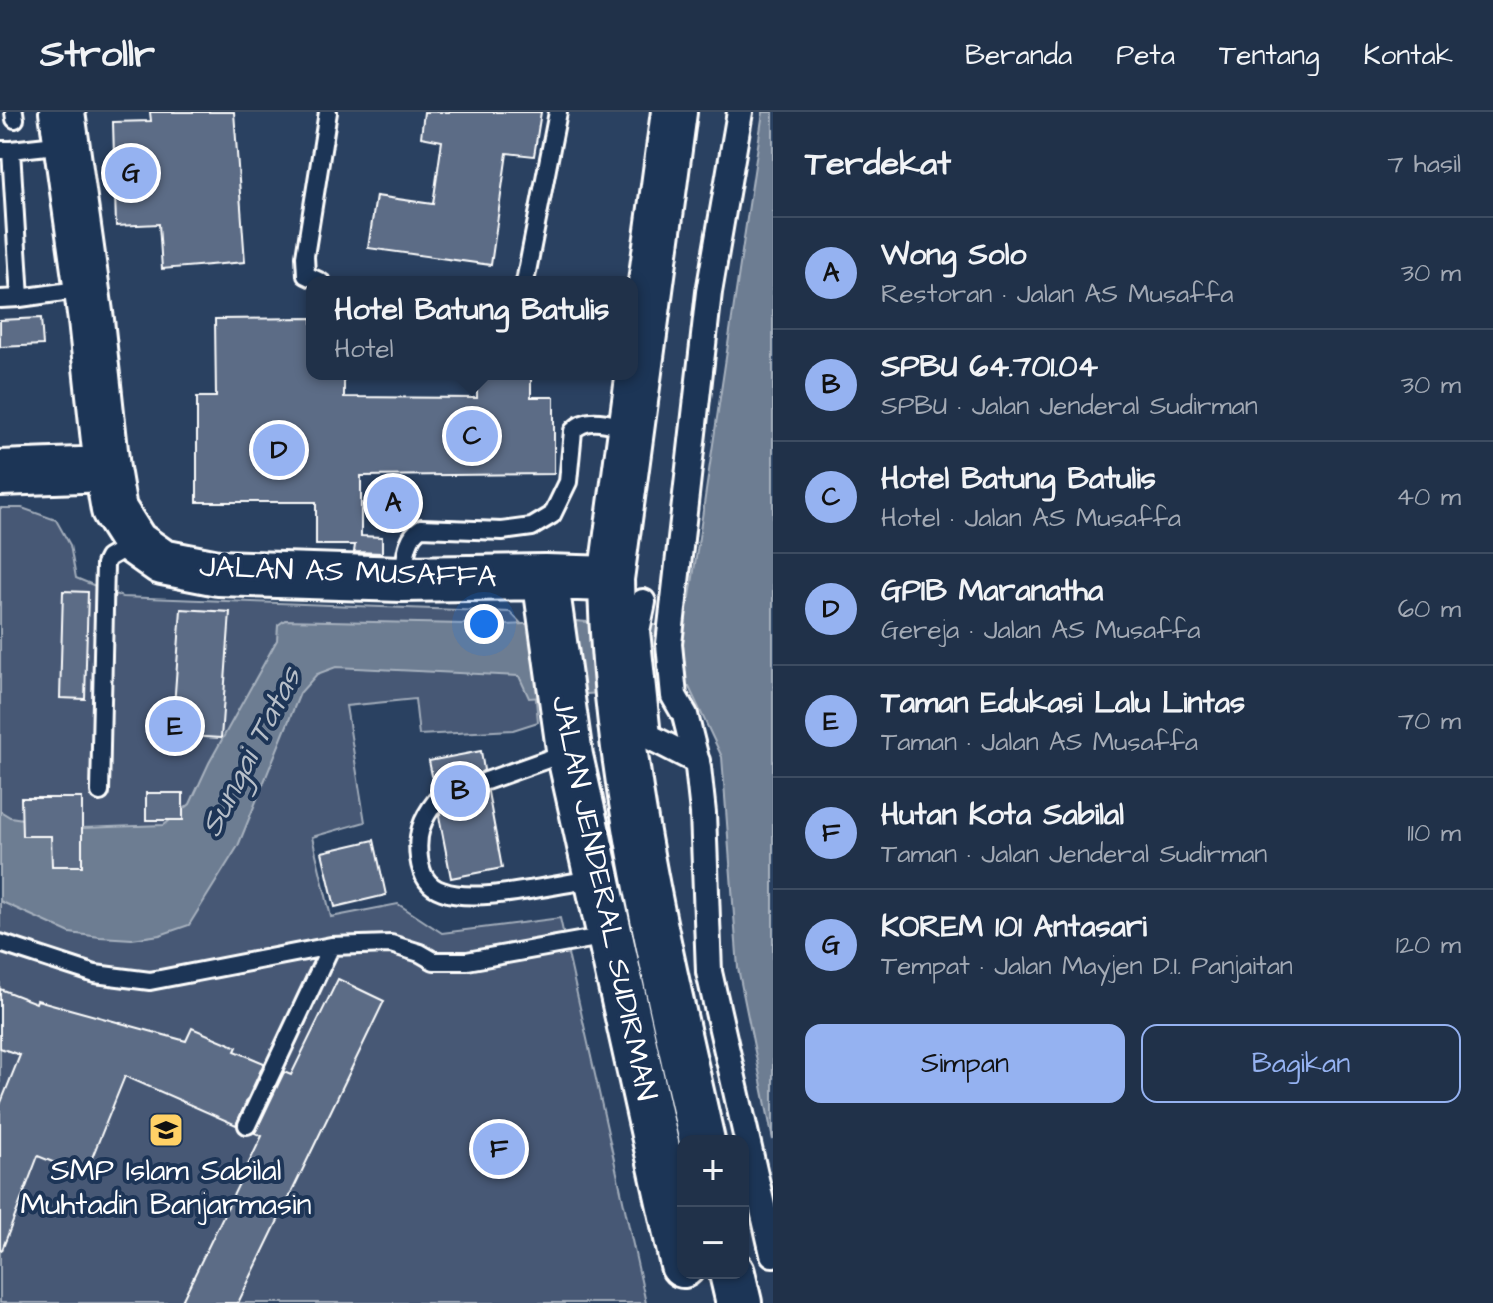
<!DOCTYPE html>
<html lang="id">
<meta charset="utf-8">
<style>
:root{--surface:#203149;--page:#283950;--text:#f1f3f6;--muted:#a2a9b4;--line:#3d4c61;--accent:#95b2f1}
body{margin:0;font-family:"Architects Daughter",sans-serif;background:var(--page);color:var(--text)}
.controls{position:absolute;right:24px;bottom:24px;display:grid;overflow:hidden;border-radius:16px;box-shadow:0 2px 6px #0004}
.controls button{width:72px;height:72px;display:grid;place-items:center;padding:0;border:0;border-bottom:2px solid var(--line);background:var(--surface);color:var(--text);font:40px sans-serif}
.you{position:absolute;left:484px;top:512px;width:28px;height:28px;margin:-20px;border:6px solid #fff;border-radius:50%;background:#1a73e8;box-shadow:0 0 0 12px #1a73e833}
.badge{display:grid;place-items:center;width:52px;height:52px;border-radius:50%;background:var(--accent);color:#111;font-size:26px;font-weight:700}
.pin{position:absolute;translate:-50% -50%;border:4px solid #fff;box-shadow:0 2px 8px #0006}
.popup{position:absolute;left:306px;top:164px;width:332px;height:104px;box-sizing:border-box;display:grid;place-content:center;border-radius:16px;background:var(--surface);filter:drop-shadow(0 2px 6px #0005);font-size:26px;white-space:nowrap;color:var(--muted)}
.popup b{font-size:30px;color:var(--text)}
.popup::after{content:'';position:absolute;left:50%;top:100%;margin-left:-16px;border:16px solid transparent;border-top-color:var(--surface)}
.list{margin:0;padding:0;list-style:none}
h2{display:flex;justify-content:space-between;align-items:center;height:104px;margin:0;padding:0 32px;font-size:34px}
h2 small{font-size:26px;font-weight:400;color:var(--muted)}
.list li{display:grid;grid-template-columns:52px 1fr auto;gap:24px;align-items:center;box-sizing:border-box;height:112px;padding:0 32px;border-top:2px solid var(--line)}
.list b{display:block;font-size:30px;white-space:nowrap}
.list p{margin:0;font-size:26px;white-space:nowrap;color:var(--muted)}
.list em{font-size:26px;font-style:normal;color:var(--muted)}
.actions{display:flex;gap:16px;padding:24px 32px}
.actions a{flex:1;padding:18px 0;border:2px solid var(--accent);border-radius:16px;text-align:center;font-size:28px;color:var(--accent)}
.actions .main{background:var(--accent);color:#111}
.map{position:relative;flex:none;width:773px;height:1191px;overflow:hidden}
header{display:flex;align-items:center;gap:48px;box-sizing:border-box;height:112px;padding:0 40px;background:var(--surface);border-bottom:2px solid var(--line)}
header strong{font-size:38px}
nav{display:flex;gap:44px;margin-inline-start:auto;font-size:28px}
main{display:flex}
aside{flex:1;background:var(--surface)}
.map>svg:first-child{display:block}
.green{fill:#465975;stroke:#a2acba;stroke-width:2}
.water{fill:#6d7d92;stroke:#a7b1be;stroke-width:2}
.building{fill:#5b6c86;stroke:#fff;stroke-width:2}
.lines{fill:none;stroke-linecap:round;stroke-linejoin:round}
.service-casing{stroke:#fff;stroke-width:22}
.pedestrian-casing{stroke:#fff;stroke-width:30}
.secondary-casing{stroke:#fff;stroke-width:50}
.primary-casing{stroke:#fff;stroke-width:50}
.service{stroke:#1d3557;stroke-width:16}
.pedestrian{stroke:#1d3557;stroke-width:24}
.secondary{stroke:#1d3557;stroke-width:44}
.primary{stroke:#1d3557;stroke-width:44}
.labels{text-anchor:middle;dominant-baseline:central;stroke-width:8;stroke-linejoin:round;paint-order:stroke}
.street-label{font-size:30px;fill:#fff;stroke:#1d3557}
.poi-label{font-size:30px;fill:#fff;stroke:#1d3557}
.water-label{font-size:32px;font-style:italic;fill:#b6bec8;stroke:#1d3557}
</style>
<header>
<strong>Strollr</strong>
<nav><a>Beranda</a><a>Peta</a><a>Tentang</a><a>Kontak</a></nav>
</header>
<main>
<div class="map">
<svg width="773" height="1191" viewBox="0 0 773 1191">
<rect width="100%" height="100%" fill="#2a4161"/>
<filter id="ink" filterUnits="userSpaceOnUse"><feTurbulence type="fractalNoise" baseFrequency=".0125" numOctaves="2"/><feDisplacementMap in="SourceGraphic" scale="16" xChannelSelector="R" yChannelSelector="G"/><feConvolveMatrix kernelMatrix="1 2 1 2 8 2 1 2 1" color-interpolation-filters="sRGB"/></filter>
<g filter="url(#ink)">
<path class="green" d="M0 396H22L56 408 70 433 76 466 122 485 510 500 530 521 538 610 513 618 419 623 415 587 346 594 365 710 312 725 331 805 398 792 442 821 560 806 646 1191H0Z"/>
<path class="water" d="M763 0H773V1028L738 856 722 645 689 575 529 586 519 564 336 555 317 562 300 581 238 734 189 813 160 823 132 827 100 825 70 821 0 789V699L10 705 82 716 164 713 190 692 209 651 277 528 278 513 285 508 507 513 575 509 642 514 682 511 690 485Z"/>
<path class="building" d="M150 0H234L245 150 162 157 159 112 116 114 113 10 151 9Z
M424 0H541L534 44 507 41 491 153 368 136 376 84 433 92 442 29 421 25Z
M41 206 43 233 0 235V208Z
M312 206V262H344V285L477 286V262H531V285H554V362L361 364V424L382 425V441L354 440 355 433H316V390H197V285H216L215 207Z
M63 479 88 480 85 587 60 586Z
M181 497 230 500 221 626 172 623Z
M481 639 484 658 477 663 475 672 480 678 488 680 502 756 451 766 439 704 445 695 446 685 442 680 435 678 429 649Z
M146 681H183V708H146Z
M21 686H82V754H52L51 724H22Z
M374 728 386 783 335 795 322 740Z
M338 867 384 889 314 1034 238 1191H181L262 1024 255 1021 284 960 291 963Z
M0 877 36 891 37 888 186 929 192 916 237 935 235 939 264 951 236 1013 125 964 85 1063 38 1044 2 1138 0 1137V993L20 943 0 936Z"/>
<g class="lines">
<defs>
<path id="service" d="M14 0 15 7
M0 38H11L20 186 0 187
M11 38 65 32
M321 170 306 163 305 144 328 0
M525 170 558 0
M20 186 85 177
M403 464C406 446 405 426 421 416L502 419 532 415 552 403 568 370 573 319C587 303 610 312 629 316
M486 669 551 646 569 644
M100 680 105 452 108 446 134 431
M436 689C422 707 416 722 419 746 421 761 426 774 442 779 477 793 557 771 596 767
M0 831 95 862 150 869 331 834 391 832 420 841 434 849H467L607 824
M247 1013 331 834"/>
<path id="pedestrian" d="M740 0 709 180 669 532 674 584 685 603 698 655 703 701 709 860 773 1142
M643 490 637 519 648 624 697 649"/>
<path id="secondary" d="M62 0 91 208 107 357 114 398 135 431 162 450 218 461 402 467 545 465 611 467
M0 361 107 357
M545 465 570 644 683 1153"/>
<path id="primary" d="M674 0 611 467C614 657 661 845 702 1029
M732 1161 739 1191"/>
</defs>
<use href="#service" class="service-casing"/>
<use href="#pedestrian" class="pedestrian-casing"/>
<use href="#secondary" class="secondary-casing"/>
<use href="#primary" class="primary-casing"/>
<use href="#service" class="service"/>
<use href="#pedestrian" class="pedestrian"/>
<use href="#secondary" class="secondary"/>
<use href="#primary" class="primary"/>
</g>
</g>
<defs>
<symbol id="school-square" viewBox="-11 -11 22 22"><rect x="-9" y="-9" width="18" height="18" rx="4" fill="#ffd166" stroke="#1d3557"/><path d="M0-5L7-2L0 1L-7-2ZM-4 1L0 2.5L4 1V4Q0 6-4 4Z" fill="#111"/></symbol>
</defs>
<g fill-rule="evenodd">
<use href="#school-square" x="146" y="998" width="40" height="40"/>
</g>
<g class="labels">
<g class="street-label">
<text transform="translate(348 460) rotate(2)">JALAN AS MUSAFFA</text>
<text transform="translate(604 786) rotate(78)">JALAN JENDERAL SUDIRMAN</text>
</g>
<g class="poi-label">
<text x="166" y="1059">SMP Islam Sabilal<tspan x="166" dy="34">Muhtadin Banjarmasin</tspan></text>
</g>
<g class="water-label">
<text transform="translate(251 640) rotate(-63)">Sungai Tatas</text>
</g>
</g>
</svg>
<div class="controls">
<button>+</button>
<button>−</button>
</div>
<div class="you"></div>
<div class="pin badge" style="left:393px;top:391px">A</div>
<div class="pin badge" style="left:460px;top:679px">B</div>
<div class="pin badge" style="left:472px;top:324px">C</div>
<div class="popup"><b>Hotel Batung Batulis</b>Hotel</div>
<div class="pin badge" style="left:279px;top:338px">D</div>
<div class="pin badge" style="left:175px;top:614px">E</div>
<div class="pin badge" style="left:499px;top:1037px">F</div>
<div class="pin badge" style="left:131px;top:61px">G</div>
</div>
<aside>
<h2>Terdekat<small>7 hasil</small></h2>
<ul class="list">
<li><span class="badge">A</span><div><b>Wong Solo</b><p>Restoran · Jalan AS Musaffa</p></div><em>30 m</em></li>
<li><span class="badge">B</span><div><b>SPBU 64.701.04</b><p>SPBU · Jalan Jenderal Sudirman</p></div><em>30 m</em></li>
<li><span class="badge">C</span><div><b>Hotel Batung Batulis</b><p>Hotel · Jalan AS Musaffa</p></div><em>40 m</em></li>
<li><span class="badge">D</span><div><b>GPIB Maranatha</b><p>Gereja · Jalan AS Musaffa</p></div><em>60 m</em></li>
<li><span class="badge">E</span><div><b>Taman Edukasi Lalu Lintas</b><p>Taman · Jalan AS Musaffa</p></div><em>70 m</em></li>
<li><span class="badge">F</span><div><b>Hutan Kota Sabilal</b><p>Taman · Jalan Jenderal Sudirman</p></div><em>110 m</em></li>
<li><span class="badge">G</span><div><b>KOREM 101 Antasari</b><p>Tempat · Jalan Mayjen D.I. Panjaitan</p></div><em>120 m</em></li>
</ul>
<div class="actions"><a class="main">Simpan</a><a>Bagikan</a></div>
</aside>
</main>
